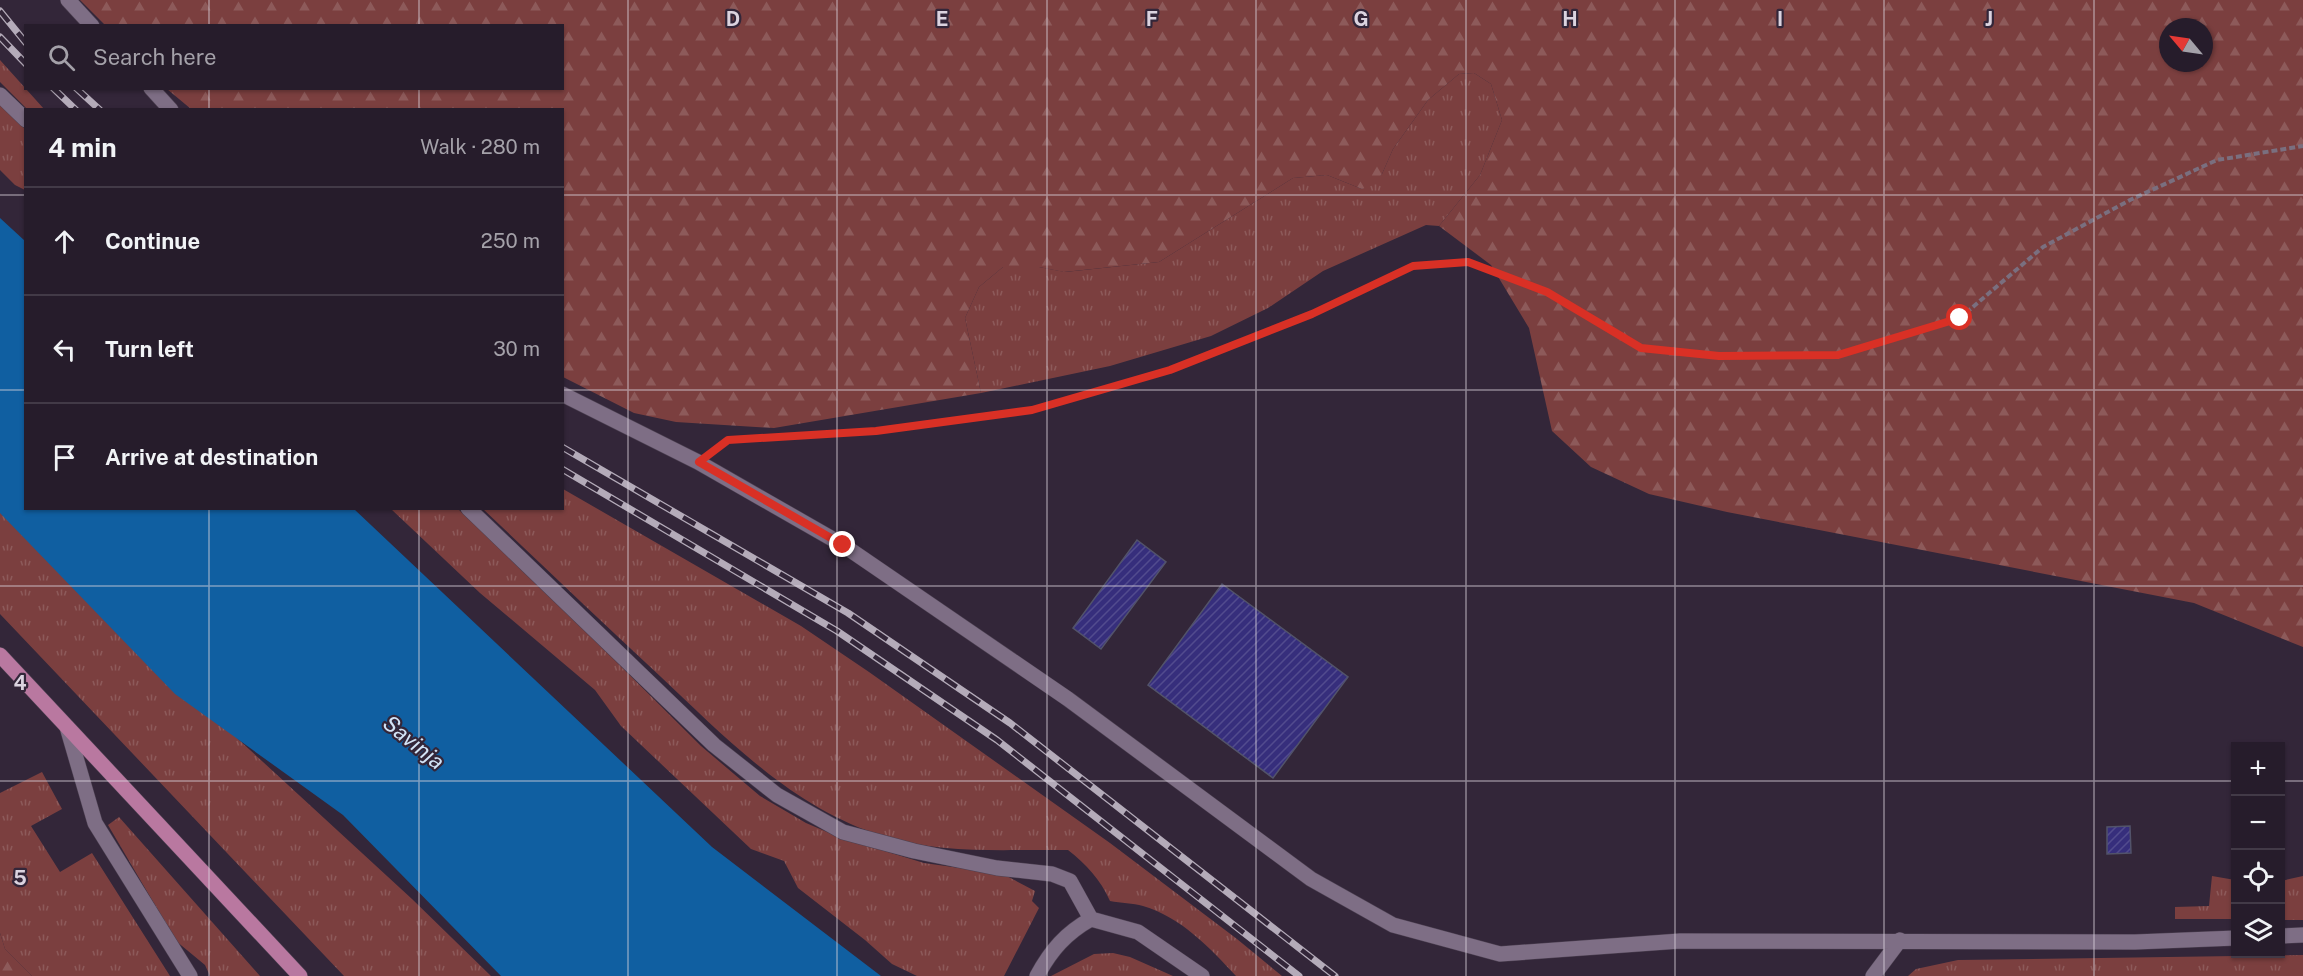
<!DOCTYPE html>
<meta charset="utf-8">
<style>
:root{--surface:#261c2b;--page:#322937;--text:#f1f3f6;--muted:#a4a1a9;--line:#423a47}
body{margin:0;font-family:"Public Sans",sans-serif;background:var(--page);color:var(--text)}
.controls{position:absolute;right:18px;bottom:18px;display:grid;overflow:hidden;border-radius:0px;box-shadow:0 2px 4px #0004}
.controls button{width:54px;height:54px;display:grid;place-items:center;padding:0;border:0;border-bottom:2px solid var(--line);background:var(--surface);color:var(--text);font:30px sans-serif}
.compass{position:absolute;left:2159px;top:18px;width:54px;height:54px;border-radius:50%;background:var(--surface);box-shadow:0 2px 4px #0004;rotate:299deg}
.stop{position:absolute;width:18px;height:18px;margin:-14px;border:4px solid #d93025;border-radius:50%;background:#fff}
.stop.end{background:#d93025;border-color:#fff;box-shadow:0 2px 6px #0008}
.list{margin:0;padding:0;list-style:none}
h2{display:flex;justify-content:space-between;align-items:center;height:78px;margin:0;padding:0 24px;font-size:26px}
h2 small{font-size:20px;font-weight:400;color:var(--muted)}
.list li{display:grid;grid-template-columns:39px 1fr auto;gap:18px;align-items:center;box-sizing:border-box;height:108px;padding:0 24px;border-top:2px solid var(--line)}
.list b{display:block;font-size:22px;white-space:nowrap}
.list em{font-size:20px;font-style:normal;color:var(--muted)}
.icon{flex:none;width:33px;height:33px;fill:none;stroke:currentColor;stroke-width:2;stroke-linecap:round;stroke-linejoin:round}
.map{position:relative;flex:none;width:2303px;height:976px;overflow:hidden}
.search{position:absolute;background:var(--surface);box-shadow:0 2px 4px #0004;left:24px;top:24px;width:540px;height:66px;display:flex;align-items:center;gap:15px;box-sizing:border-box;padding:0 21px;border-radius:0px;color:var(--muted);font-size:22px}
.panel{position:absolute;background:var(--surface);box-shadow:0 2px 4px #0004;left:24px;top:108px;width:540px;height:402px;border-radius:0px}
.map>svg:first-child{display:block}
.grass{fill:url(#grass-tufts)}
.forest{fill:url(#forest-firs);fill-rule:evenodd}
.water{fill:#105fa1}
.building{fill:url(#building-hatch);stroke:#52536a;stroke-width:1.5}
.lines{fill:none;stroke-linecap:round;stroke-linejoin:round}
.minor-casing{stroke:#4d4152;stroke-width:16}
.major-casing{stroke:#4d4152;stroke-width:16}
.path{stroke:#7a6f7f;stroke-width:4;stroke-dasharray:6 3;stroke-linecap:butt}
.minor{stroke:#7e6e85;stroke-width:15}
.major{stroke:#b978a0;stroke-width:15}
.rail-casing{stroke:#b4abb9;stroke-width:7}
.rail{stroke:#332639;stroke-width:4.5;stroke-dasharray:14;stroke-linecap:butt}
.route{stroke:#d93025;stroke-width:8}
.grid{fill:none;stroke:#dbd3df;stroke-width:1.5;stroke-opacity:0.55}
.labels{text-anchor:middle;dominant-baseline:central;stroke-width:4.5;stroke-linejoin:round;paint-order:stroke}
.water-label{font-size:22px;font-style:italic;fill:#d3e4f7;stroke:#332639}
.grid-label{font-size:20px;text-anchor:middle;font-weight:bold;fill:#dbd3df;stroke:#332639;stroke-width:4.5;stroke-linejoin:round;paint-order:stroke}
</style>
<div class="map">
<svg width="2303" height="976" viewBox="0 0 2303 976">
<defs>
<pattern id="grass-tufts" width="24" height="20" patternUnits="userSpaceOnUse" patternTransform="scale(1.5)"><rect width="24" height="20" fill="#7b3f3f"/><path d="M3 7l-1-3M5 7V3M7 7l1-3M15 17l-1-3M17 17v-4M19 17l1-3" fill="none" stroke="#8d5a5a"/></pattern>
<pattern id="forest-firs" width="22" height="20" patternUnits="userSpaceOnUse" patternTransform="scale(1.5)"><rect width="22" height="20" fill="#7b3f3f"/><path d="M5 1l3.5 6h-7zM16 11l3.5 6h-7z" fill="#8d5a5a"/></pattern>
<pattern id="building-hatch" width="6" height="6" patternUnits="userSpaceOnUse" patternTransform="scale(1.5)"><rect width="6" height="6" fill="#362e7c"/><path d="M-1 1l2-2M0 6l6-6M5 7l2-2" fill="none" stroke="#524b8e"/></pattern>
</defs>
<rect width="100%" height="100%" fill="#332639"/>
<path class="grass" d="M0 60 44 109H27L0 82Z
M1474 73 1491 84 1502 120 1480 175 1439 226 1426 225 1323 271 1268 308 1211 336 1110 366 981 393 965 318 979 287 1003 267H1039L1065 272 1159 262 1293 178 1327 175 1362 189 1382 174 1393 149 1428 100 1459 74Z
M0 103 25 129V190L15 185 0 170Z
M563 489 801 626 869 672 1110 843 1237 939 1282 976H1236C1210 948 1181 917 1143 906 1133 903 1121 903 1110 901 1100 879 1087 865 1068 850 1006 849 944 855 883 836 794 809 727 739 661 677 601 621 542 565 483 509L562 508Z
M391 509H458L535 581 701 746 760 796 806 823 839 837 924 863 1003 874 1035 891 1032 901 1039 908 1004 976H917L892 964 865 940 798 888 784 861 751 849 621 726 595 690 480 593Z
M0 512 138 647 412 899 491 976H344L0 614Z
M42 772 62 809 31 826 60 872 92 853 170 976H32L5 949 0 933V793Z
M119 817 260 976H210L205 965 176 941 108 825Z
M2212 876 2235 880V919H2175V907L2209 906Z
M2303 876V920H2281V881Z
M1113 953 1130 957 1173 976H1051L1094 954Z
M2303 955V976H1908L1916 969 1958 960Z"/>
<path class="forest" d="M80 0H2303V647L2194 603 1727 512 1649 494 1591 467 1552 431 1529 328 1491 265 1439 226 1480 175 1502 120 1491 84 1474 73 1459 74 1428 100 1393 149 1382 174 1372 185 1362 189 1327 175 1293 178 1159 262 1064 272 1039 267H1003L979 287 965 318 981 393 774 428 676 422 634 413 563 377 562 110 191 109 167 89 562 88V26L105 25ZM2168 27H2204V63H2168Z
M0 933 5 949 32 976H0Z"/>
<path class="water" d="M0 218 25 241 26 508 354 509 712 847 881 976H501L343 815 175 694 0 513Z"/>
<path class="building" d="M1137 540 1166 562 1101 649 1073 628Z
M1222 584 1348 677 1273 778 1148 685Z
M2130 826 2131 853 2107 854V827Z"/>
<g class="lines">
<defs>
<path id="minor" d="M68 0 92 26
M151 88 171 110
M0 95 26 120
M562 394 698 462 843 545 1068 699 1311 879 1393 925 1500 954 1680 941 2135 942 2236 938
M468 508 714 745 777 795 843 832 914 851 997 868 1052 874 1070 881 1091 919 1138 932 1202 976
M67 727 95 823 190 976
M2280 936 2303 935
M1037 976C1051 950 1066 933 1091 919
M1873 976 1900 940"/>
<path id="major" d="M0 655 300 976"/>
</defs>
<use href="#minor" class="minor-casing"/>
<use href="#major" class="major-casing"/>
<path class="path" d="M721 446 728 440 876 431 1032 410 1169 370 1312 314 1413 266 1468 262 1547 292 1641 348 1719 356 1838 355 1960 318 2043 247 2130 200 2217 160 2303 146"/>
<use href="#minor" class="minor"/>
<use href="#major" class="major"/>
<defs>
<path id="rail" d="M0 11 26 43
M0 37 26 64
M53 88 76 110
M76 88 100 110
M562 447 848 613 1010 723 1335 976
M562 469 837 631 997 740 1299 976"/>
</defs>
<use href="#rail" class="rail-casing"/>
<use href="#rail" class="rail"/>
</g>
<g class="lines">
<path class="route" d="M843 545 699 462 728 440 876 431 1032 410 1170 370 1312 314 1413 266 1468 262 1547 292 1641 348 1719 356 1838 355 1960 318"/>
</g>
<path class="grid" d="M209 0V26M419 0V26M628 0V976M837 0V976M1047 0V976M1256 0V976M1466 0V976M1675 0V976M1884 0V976M2094 0V976M209 88V110M419 88V110M0 195H26M562 195H2303M0 390H26M562 390H2303M209 508V976M419 508V976M0 586H2303M0 781H2236M2280 781H2303"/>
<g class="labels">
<g class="water-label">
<text transform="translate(414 742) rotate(39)">Savinja</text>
</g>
</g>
<g class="grid-label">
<text x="733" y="26">D</text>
<text x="942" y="26">E</text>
<text x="1152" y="26">F</text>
<text x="1361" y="26">G</text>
<text x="1570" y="26">H</text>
<text x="1780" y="26">I</text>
<text x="1989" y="26">J</text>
<text x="20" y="690">4</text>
<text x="20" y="885">5</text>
</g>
</svg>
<div class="controls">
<button>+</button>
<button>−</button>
<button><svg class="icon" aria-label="locate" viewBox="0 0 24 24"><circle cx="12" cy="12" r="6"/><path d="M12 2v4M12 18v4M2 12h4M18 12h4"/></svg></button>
<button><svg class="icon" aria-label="layers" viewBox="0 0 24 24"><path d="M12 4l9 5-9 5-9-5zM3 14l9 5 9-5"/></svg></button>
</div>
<svg class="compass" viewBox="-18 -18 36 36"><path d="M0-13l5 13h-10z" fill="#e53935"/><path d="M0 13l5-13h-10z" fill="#a4a1a9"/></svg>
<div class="stop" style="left:1960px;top:318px"></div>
<div class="stop end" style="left:843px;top:545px"></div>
<div class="search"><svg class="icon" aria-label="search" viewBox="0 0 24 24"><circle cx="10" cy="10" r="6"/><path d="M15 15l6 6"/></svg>Search here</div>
<section class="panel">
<h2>4 min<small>Walk · 280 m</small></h2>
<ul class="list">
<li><svg class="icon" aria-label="ahead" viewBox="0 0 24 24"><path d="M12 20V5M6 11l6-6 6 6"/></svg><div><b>Continue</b></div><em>250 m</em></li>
<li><svg class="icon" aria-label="left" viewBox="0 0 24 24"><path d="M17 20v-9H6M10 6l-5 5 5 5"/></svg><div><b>Turn left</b></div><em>30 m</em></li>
<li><svg class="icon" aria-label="arrive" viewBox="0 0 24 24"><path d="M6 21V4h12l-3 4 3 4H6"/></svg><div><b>Arrive at destination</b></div></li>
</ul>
</section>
</div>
